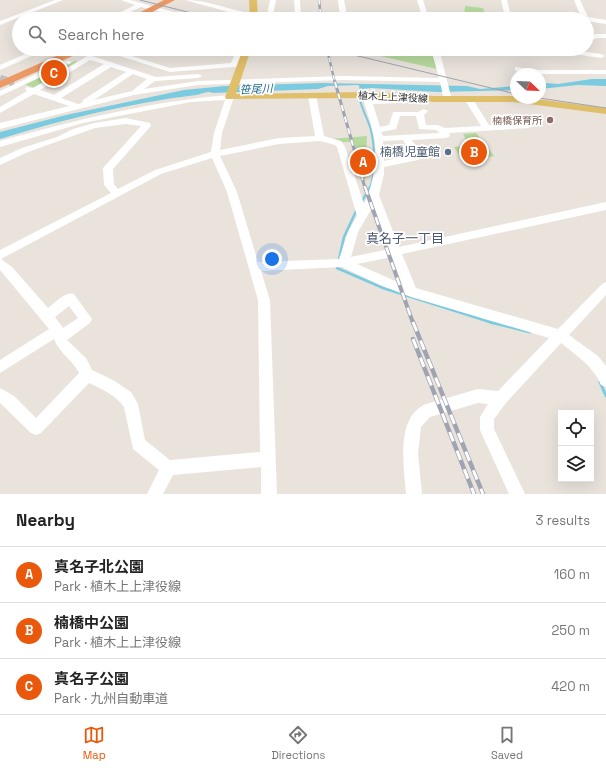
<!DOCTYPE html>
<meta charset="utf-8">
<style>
:root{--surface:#fff;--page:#f6f6f6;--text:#222;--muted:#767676;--line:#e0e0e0;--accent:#ea580c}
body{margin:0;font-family:"Space Grotesk","Noto Sans JP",sans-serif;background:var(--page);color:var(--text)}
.controls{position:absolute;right:12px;bottom:12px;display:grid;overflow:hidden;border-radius:0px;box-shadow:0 4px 16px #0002}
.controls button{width:36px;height:36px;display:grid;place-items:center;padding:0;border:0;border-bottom:1px solid var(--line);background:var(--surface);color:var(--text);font:20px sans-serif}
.compass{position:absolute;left:510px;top:68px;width:36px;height:36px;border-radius:50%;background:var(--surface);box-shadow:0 4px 16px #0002;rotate:113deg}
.you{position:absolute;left:272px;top:259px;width:14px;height:14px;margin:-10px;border:3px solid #fff;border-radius:50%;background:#1a73e8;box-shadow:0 0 0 6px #1a73e833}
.badge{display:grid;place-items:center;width:26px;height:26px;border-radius:50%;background:var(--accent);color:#fff;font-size:13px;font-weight:700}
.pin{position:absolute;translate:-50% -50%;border:2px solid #fff;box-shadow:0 1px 4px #0006}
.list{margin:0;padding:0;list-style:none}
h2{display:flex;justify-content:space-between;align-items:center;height:52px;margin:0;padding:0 16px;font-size:17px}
h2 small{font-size:13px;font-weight:400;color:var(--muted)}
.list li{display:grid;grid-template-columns:26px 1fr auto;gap:12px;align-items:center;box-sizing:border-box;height:56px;padding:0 16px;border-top:1px solid var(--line)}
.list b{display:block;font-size:15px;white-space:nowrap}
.list p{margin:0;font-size:13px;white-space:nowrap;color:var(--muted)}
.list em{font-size:13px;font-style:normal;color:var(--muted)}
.icon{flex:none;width:22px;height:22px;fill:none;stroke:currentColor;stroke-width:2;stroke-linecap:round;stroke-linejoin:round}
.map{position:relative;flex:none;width:606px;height:494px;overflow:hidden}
.search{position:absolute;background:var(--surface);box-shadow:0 4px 16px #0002;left:12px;right:12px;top:12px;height:44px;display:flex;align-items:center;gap:10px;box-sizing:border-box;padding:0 14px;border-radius:22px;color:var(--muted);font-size:15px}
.sheet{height:220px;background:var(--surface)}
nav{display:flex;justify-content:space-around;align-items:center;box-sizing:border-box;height:56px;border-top:1px solid var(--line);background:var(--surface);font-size:11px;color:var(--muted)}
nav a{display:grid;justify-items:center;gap:2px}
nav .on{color:var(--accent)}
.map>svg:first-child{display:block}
.green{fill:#b6da9e}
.water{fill:#7acae0}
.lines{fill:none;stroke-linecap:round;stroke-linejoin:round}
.stream-far2{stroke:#7acae0;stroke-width:2}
.stream-far1{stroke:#7acae0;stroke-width:2.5}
.stream{stroke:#7acae0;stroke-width:3}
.minor-tunnel-far1{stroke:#c3beb8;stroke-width:7;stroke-dasharray:7 3.5;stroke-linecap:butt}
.minor-tunnel{stroke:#c3beb8;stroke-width:8;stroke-dasharray:8 4.5;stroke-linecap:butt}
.minor{fill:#fff;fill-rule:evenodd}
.major{fill:#e0bf6a;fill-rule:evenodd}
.highway{fill:#ec9965;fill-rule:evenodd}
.tram{stroke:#a0a3b1;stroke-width:1}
.rail-far3-casing{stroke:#a0a3b1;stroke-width:2.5}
.rail-far2-casing{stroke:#a0a3b1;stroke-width:3}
.rail-far1-casing{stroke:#a0a3b1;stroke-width:4}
.rail-casing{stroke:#a0a3b1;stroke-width:4.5}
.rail-far3{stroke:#fff;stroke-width:1.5;stroke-dasharray:4.5;stroke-linecap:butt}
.rail-far2{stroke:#fff;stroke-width:2;stroke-dasharray:6;stroke-linecap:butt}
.rail-far1{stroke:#fff;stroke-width:2.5;stroke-dasharray:8;stroke-linecap:butt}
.rail{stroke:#fff;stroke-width:3;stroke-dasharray:10;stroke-linecap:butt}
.education-dot{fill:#8d6e63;stroke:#fff;stroke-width:1.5}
.service-dot{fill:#5c6f8a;stroke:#fff;stroke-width:1.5}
.labels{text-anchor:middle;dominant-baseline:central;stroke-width:3.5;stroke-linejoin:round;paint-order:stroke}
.far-street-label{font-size:10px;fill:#292929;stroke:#fff}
.far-education-label{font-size:10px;fill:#785e54;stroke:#fff;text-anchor:end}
.far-water-label{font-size:11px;font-style:italic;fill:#1c6989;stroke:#fff}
.service-label{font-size:12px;fill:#4e5e75;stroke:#fff;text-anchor:end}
.neighbourhood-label{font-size:13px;fill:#4e5774;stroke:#fff}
</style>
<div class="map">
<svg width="606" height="494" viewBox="0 0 606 494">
<rect width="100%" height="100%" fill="#e9e3dc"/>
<path class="green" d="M465 6 483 8 486 17 464 16Z
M350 49H433L437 69Z
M75 61 78 62 35 88 24 84Z
M476 133 494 156 463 161 454 147 469 145 463 134Z
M367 136 365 182 353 142H338L330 139Z"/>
<path class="water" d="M592 79H606V86L578 85 540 89V85H546V83L558 84Z
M322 83 467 86 480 89 516 86V90L438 92 371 88 362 89 358 85 328 86 318 89 213 93C207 90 202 94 196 95 130 103 64 119 0 139V132L66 115 184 90 225 86Z"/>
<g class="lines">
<path class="stream-far2" d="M361 85C356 100 365 112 370 127 375 144 376 171 370 188"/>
<path class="stream-far1" d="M361 203 370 187
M357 209 344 237 337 268 383 288 493 323"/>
<path class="stream" d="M490 322 530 332
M600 382 606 396"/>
<path class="minor-tunnel-far1" d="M0 78 14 83"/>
<path class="minor-tunnel" d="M11 82 14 83"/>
<path class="minor" d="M55 0H63L0 25V21Z
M121 0H130L200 19H188L141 7 115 19H107L135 5Z
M185 0C213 0 240 15 267 15L270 0H276L273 15H295L294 0H300L301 15 340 16 338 0H344L347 16H422L417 0H423L428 16 505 17 501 0H507L511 17H581L574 0H580L588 17 606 20V24L587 21V19H254Z
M606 34V38H597L587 42V37L596 34Z
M37 49H47L0 70V65Z
M98 49H109L170 68 231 63 234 56 245 53 249 55 240 59 237 67H234L170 72Z
M431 49H439L452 100 451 102H448L444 100 440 82 343 80 198 85 134 95 0 129V123L69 106 34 94 0 113V107L27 91 25 89 26 87 33 88 89 55 156 77 198 74 202 76 198 78 155 81 144 89 198 81 343 76 439 78ZM90 60 104 64 54 95 40 90ZM111 67 126 72 83 100 82 103 78 104 61 98ZM133 74 147 79 132 91 94 100Z
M549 49H568L601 54 605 56 601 58 553 51Z
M64 61H70L71 63 0 96V91Z
M515 67 541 70H606V74H541L515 71Z
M309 93H315L316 95 324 136 341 141 345 147 364 204C373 187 378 156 374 137 371 123 366 109 362 95L363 93H369L371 99 422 98 426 100 422 102 373 104 380 127 389 125 393 112H418L424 109 428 111 424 115 426 125H438L445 128 481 126 465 100 469 98H472L489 125 529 122 533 125 529 128 449 133 450 135 449 137 446 138 412 140 423 157 418 160 384 167V174L379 195 399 247 606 202V210L402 254 416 288 558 329 602 284 606 282V295L569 335 598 356 606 366V387L601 385C593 366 577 356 561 343L506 403 494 419V429L525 494H509L480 430V417L488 404 478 403 430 417 421 427 418 453 422 494H406C404 467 395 417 426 404L478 389 498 391 549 338 411 297 380 285 342 267 261 271 270 300 277 494H261V467L173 475 163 494H147L159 470 133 449 124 407C116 395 101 389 89 383L41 433 36 435 31 433 0 403V388L14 396 36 418 79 373C73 360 59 353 54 339L0 373V360L49 329 0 270V250L111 193 104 185 103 168 141 126 126 124 95 128 28 152 0 165V158L22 148 57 137 73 129 94 123 126 118 150 123 151 125 150 127 113 169 114 184 118 189 155 170 211 152 214 133 225 100 191 102 83 123 0 147V141C76 120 152 101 230 95L234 97 222 133 220 150 279 138 315 136 308 95ZM400 116H416L419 129 436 130 440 133 383 136 381 132 396 129ZM403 140 412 155 384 161 383 141ZM320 141 335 145 337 147 357 216 348 232 339 259 258 262 237 192 220 156 279 144ZM212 158 227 192 258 300 260 452 170 460 145 440 138 404 131 392 113 380 92 370 86 358 67 340 90 323 92 319 74 294C65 291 55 303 48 308L12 267 1 259 161 174ZM373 206 389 249 351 257 358 232ZM392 257 402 284 357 264ZM69 306 78 318 63 328 55 317Z"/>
<path class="major" d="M249 0H257L258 19H250Z
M243 49H251L236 94 366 92 434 96H516V98H529L606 108V114L513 102H434L366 98 226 99 225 97Z"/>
<path class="highway" d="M164 0H175L139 19H127Z
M72 49H85L84 51 0 88V81Z"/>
<path class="tram" d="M140 0 215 19
M329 49 516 94
M539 98 606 108"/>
<defs>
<path id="rail-far3" d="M319 0 321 19
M327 49 335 83"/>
<path id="rail-far2" d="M335 82 365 188"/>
<path id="rail-far1" d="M365 187 413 323"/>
<path id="rail" d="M413 322 483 494
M413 339 474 494"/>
</defs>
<use href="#rail-far3" class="rail-far3-casing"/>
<use href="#rail-far2" class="rail-far2-casing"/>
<use href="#rail-far1" class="rail-far1-casing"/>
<use href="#rail" class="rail-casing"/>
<use href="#rail-far3" class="rail-far3"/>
<use href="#rail-far2" class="rail-far2"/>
<use href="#rail-far1" class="rail-far1"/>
<use href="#rail" class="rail"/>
</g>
<circle class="education-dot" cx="550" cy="120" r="4"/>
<circle class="service-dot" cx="448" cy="152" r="4"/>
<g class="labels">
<g class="far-street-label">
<text transform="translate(393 97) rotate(3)">植木上上津役線</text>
</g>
<g class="far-education-label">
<text x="542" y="120">楠橋保育所</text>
</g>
<g class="far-water-label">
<text transform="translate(256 89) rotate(-3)">笹尾川</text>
</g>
<g class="service-label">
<text x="440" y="152">楠橋児童館</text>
</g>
<g class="neighbourhood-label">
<text x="405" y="238">真名子一丁目</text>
</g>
</g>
</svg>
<div class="controls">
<button><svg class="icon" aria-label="locate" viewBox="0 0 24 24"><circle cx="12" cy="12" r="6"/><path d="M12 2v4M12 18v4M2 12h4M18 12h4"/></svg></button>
<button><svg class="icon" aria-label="layers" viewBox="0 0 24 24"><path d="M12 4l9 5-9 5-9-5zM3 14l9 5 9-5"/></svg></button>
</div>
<svg class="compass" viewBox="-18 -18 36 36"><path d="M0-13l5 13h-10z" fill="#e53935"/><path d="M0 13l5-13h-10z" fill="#767676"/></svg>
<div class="you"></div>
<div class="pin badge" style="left:363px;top:162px">A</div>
<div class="pin badge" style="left:474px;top:152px">B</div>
<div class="pin badge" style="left:54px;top:73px">C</div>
<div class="search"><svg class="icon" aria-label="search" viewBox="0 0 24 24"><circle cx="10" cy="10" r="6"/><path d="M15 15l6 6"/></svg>Search here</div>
</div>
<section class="sheet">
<h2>Nearby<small>3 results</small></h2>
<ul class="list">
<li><span class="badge">A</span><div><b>真名子北公園</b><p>Park · 植木上上津役線</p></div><em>160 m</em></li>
<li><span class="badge">B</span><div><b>楠橋中公園</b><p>Park · 植木上上津役線</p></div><em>250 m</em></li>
<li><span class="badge">C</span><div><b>真名子公園</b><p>Park · 九州自動車道</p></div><em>420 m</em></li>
</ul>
</section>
<nav>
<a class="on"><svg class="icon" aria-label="map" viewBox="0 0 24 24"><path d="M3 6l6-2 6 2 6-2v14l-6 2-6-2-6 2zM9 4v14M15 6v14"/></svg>Map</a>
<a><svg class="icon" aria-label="directions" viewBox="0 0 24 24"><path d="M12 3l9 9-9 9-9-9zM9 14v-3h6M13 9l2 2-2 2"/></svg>Directions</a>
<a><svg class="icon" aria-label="saved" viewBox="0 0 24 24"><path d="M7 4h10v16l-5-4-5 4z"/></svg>Saved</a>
</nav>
